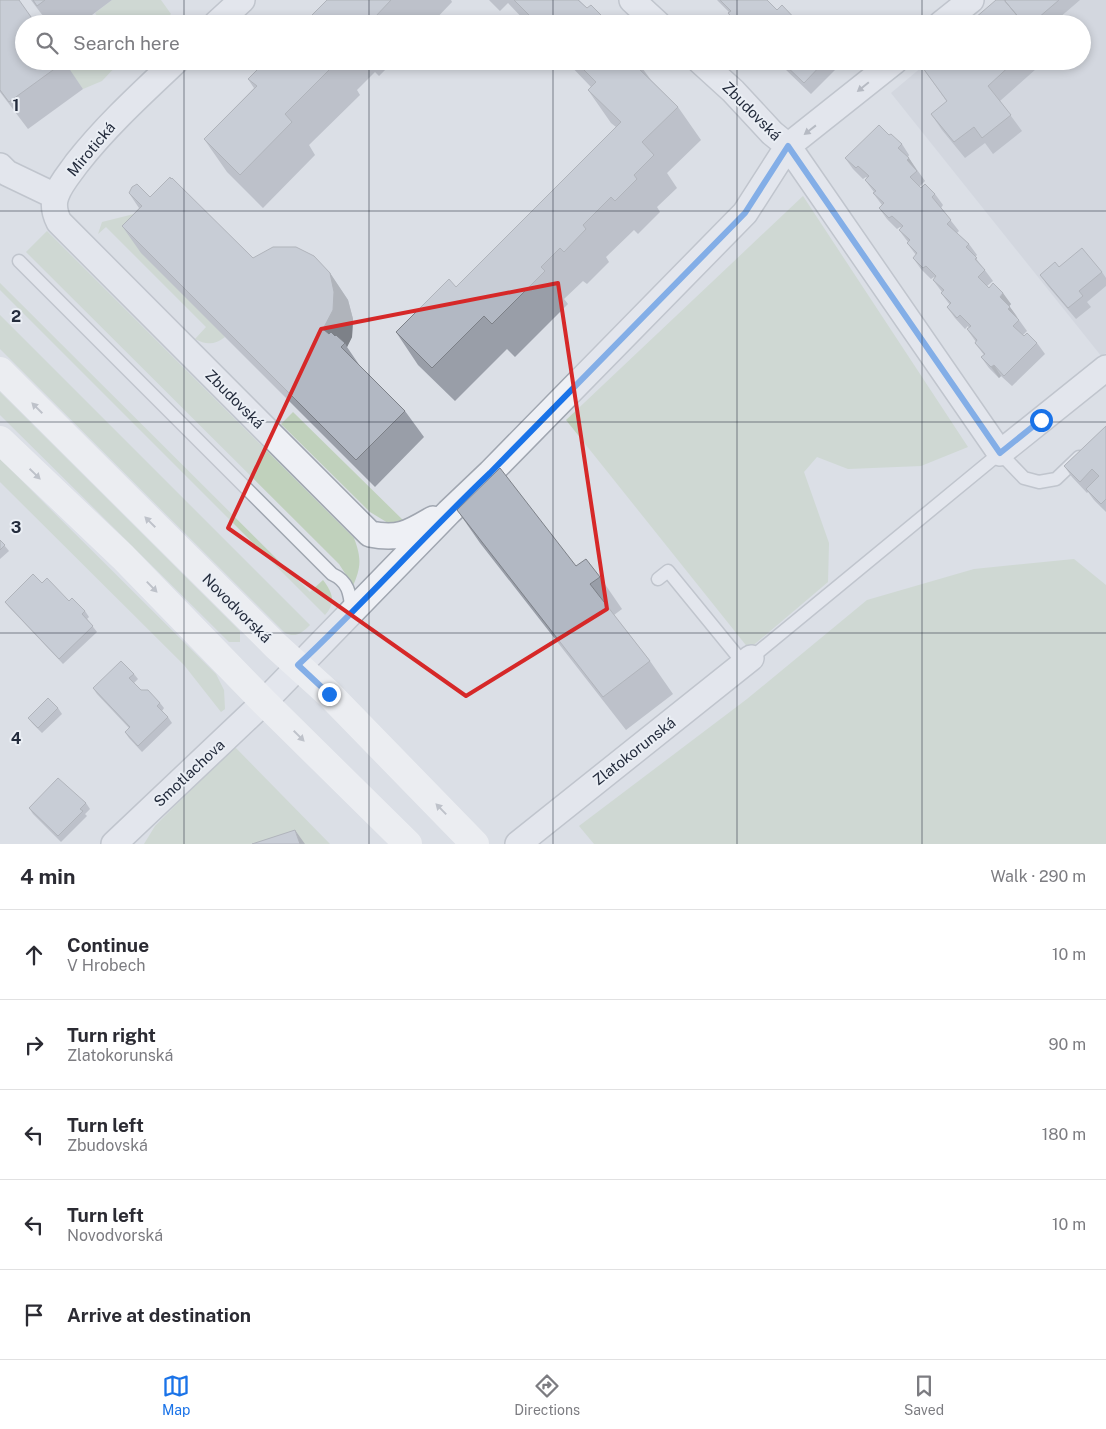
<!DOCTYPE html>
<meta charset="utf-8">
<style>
:root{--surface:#fff;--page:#f7f7f7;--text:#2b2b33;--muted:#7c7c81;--line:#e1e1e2;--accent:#1a73e8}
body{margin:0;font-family:"Public Sans",sans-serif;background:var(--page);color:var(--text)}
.stop{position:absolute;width:15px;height:15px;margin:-11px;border:4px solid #1a73e8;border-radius:50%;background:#fff}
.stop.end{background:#1a73e8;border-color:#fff;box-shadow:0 1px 5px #0008}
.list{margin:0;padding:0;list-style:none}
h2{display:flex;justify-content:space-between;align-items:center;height:65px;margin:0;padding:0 20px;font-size:21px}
h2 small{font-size:16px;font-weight:400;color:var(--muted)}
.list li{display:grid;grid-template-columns:32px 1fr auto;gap:15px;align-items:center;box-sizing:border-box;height:90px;padding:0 20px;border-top:1px solid var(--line)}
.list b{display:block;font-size:19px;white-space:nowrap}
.list p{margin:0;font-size:16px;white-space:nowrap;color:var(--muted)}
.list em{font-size:16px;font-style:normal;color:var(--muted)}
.icon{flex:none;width:28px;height:28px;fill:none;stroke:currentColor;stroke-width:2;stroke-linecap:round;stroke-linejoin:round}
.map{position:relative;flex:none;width:1106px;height:844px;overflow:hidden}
.search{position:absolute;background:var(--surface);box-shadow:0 2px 8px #0003;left:15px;right:15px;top:15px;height:55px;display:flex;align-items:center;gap:12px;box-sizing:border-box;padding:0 18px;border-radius:28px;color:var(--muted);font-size:19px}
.sheet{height:515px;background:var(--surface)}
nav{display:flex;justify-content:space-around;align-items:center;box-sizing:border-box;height:70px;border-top:1px solid var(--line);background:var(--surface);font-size:14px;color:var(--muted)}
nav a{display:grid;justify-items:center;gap:2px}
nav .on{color:var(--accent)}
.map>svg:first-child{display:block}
.built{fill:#c9ced8}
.green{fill:#c0d1bc}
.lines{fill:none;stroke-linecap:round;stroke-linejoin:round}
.lane-casing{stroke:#a0a6b0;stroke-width:15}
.street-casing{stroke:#a0a6b0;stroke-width:28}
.lane{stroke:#eef0f5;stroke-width:12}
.street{stroke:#eef0f5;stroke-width:25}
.secondary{stroke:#fff;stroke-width:28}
.wall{fill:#999ea8}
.shaded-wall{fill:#7d8188}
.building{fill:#b2b8c3;stroke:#7d8188}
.oneway{fill:#898e99}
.oneway2{fill:#9ca0a8}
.route{stroke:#1a73e8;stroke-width:6}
.marked{fill:none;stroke:#d62828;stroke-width:4;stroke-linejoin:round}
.grid{fill:none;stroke:#242c3d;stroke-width:1;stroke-opacity:0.55}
.labels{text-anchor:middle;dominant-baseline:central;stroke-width:4;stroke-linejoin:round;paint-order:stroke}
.street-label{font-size:15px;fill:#242c3d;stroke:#eaeef4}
.grid-label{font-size:16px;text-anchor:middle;font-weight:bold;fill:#242c3d;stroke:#eaeef4;stroke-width:4;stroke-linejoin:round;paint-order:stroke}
</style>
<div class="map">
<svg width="1106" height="844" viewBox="0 0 1106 844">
<rect width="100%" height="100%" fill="#dbdfe6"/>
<path class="built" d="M1002 0H1106V353L1102 357 891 93 929 61H1082V24H974Z"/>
<path class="green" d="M112 0H161L171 14 160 24H103L95 13Z
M63 61H116L118 64 102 81 83 89Z
M803 196 968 447 921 466 848 469 817 457 804 472 829 543 828 582 749 649 566 420Z
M138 213 225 337C215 345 206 345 195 339L206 327 106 227 98 234 102 222Z
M47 231 354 538C362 559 361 568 352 588L348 578 339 564 26 252Z
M0 283 310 592 323 580C332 592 337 602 325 615L0 290Z
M0 315 310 625C302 633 295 639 284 632L0 349Z
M0 392 240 631V642H229L0 415Z
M293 412 407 524 388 523 370 512 281 424Z
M0 459 216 674 224 690 225 709 221 712 184 665 0 482Z
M1074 559 1106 585V844H594L579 826 747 699 867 600 974 569Z
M234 746 330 844H144L155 826Z"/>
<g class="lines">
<defs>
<path id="lane" d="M19 261 332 574C350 582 350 596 352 613
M658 579 668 571 744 664
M751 658 1000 453 1024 478 1039 482 1056 479 1079 457"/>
<path id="street" d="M632 0 658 24
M216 24 242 0
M941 24 971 0
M176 61C141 94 106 126 77 163 70 173 60 184 56 196 53 204 55 214 59 222L370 534C399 540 409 533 433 519
M700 61 733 91 772 133 788 146 1000 453 1106 368
M0 166 7 173 55 196
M114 844 264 702 449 512 490 473 745 213 788 146 895 61
M518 844 751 658"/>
</defs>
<use href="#lane" class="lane-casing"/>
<use href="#street" class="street-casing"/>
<use href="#lane" class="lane"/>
<use href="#street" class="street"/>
<path class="secondary" d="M0 371 276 646 329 694 475 844
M0 440 123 557 264 702 408 844"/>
</g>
<path class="wall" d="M0 0 64 61 83 89 28 129 0 92Z
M31 0H112L80 24H49Z
M327 0H451L452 2 431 24H429L426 21 423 24H303Z
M489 0H579L587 8 610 24H528L508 3 500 11Z
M717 0H767L777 10 800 24H735L728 13 729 12Z
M1006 0H1080L1052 24H968Z
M266 61H394L379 76 375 72 357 90 360 95 309 145 315 155 263 208 227 172 204 139 254 88 248 79Z
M566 61H637L651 80 678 107 701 140 667 173 677 188 657 207 660 212 638 234 634 230 606 257 609 262 587 284 583 281 564 299 568 304 515 357 507 349 455 401 418 365 396 332 456 287 616 127 611 123 588 90 591 87Z
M780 61H841L842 63 811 94 784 68Z
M923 61H1045L1000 101 1022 131 993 154 985 143 965 158 942 130 931 114 947 102 920 64Z
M889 135 902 144 909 155 908 157 925 181 919 187 935 194 943 205 941 208 959 231 957 233 969 244 977 255 975 257 993 281 987 286 1011 304 1009 306 1027 331 1023 335 1037 343 1045 354 1012 386 1001 376 999 378 989 368 981 357 984 355 975 343 976 342 967 329 969 328 968 326 965 329 955 318 947 307 950 305 941 293 942 292 933 280 935 278 934 277 931 279 921 269 913 258 916 255 907 243 908 242 899 230 901 228 900 227 897 229 887 219 879 208 882 205 873 193 874 192 865 180 867 178 866 177 863 179 853 169 845 158Z
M129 193 150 197 253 258 330 273 348 300 353 319 352 337 347 347 360 366 405 411 424 437 375 487 141 253 122 226 139 208Z
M1059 267 1102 272 1106 278V286L1087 302 1091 307 1076 319 1048 286 1040 275Z
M1106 426V512L1094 500 1088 492 1087 493 1072 477 1064 466Z
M457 510 600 577 622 609 614 615 650 661 673 694 626 730 480 543Z
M0 540 9 551 0 559Z
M42 583 85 611 89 617 87 619 97 632 63 664 9 607 5 602Z
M134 674 138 679 134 683 141 690 160 703 164 708 162 711 168 717 172 723 142 752 129 738 125 732 129 728 97 694 93 688Z
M58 708 62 714 42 733 32 723 28 718Z
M86 803 90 809 85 814 87 816 61 842 33 814 29 808Z"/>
<path class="shaded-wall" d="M909 158 916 169 914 171 907 160Z
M330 273 348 300 353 319 352 337 347 347 345 343 341 347 323 329Z
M1003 293 1011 304 1008 308 1000 297Z
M1010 307 1018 318 1008 309Z
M994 365 1001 376 999 378 991 367Z
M295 830 305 844H300Z"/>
<path class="building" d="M0 0H19L36 24H24V61L64 62 9 102 0 90Z
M33 0H45L37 6Z
M327 0H391L375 17 379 21 376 24H303Z
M514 0H578L587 8 591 5 610 24H538Z
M720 0H767L777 10 782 5 800 24H738L728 13 731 11Z
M996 0H1004L1022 21 1019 24H968Z
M1006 0H1059L1031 24H1024L1005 1Z
M266 61H336L337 62 285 114 292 122 240 175 204 139 257 86 248 79Z
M575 61H631L678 107 642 142 654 155 634 175 637 179 615 201 611 197 583 225 586 229 564 252 560 248 541 267 545 271 492 324 484 316 432 368 396 332 449 279 456 287 621 122 588 90 596 82Z
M781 61H825L804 83Z
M923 61H1015L988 86 1011 115 982 138 974 127 954 142 931 114 947 101 920 64Z
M879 125 889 135 891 134 902 144 898 148 909 158 907 160 917 171 910 177 921 188 925 184 935 194 932 197 951 220 947 224 969 244 966 247 977 258 975 259 985 270 978 277 989 288 993 283 1003 293 1000 297 1010 307 1008 309 1019 320 1013 326 1024 336 1027 333 1037 343 1004 376 994 365 991 367 981 357 985 354 975 343 977 340 967 329 971 326 960 315 957 318 947 307 951 303 941 293 944 290 933 280 936 276 926 266 923 268 913 258 917 253 907 243 910 240 899 230 903 226 892 216 889 218 879 208 884 203 873 193 876 191 865 180 869 176 858 166 856 168 845 158Z
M170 177 171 179 172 178 253 258 273 247H296L314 256 330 273 334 292 333 310 323 329 329 334 331 332 335 336 336 335 345 343 341 347 405 411 356 460 122 226 142 206 129 193 132 187 137 184 150 197Z
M1082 248 1102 272 1079 291 1083 296 1068 308 1040 275 1055 262 1059 267Z
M1106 426V499L1101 504 1086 489 1099 476 1092 469 1080 482 1064 466Z
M500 468 576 566 586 559 600 577 590 584 650 661 603 697 457 510Z
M0 540 5 545 0 550Z
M33 574 42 583 47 578 69 601 72 598 85 611 82 614 93 626 59 659 5 602Z
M121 661 134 674 129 678 141 690H148L160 703 157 706 168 717 138 746 125 732 130 727 93 688Z
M48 698 58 708 38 728 28 718Z
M58 778 86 803 80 809 83 811 58 836 29 808Z
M295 830 300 844H252Z"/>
<defs><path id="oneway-solid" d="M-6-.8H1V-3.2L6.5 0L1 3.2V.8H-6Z" transform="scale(1.25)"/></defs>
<g class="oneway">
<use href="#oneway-solid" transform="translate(863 87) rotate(141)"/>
<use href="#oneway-solid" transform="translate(810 130) rotate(142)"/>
</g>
<g class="oneway2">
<use href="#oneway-solid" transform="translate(37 408) rotate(-135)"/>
<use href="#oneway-solid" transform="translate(35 474) rotate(44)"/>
<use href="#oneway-solid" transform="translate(150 522) rotate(-135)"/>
<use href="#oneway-solid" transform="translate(152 587) rotate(46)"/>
<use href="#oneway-solid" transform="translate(299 736) rotate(45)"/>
<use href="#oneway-solid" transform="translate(441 809) rotate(-134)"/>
</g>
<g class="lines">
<path class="route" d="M329 694 298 665C364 603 424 536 490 473L745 213 788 146 1000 453 1041 420"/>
</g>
<path d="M0 0H1106V844H0ZM558 283 607 609 466 696 228 528 321 329Z" fill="#dbdfe6" fill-opacity=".55" fill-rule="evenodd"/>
<path class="marked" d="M558 283 607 609 466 696 228 528 321 329Z"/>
<path class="grid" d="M184 0V24M369 0V24M553 0V24M737 0V24M922 0V24M184 61V844M369 61V844M553 61V844M737 61V844M922 61V844M0 211H1106M0 422H1106M0 633H1106"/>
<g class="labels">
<g class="street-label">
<text transform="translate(752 111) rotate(45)">Zbudovská</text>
<text transform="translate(91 149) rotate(-50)">Mirotická</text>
<text transform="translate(235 399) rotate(45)">Zbudovská</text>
<text transform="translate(237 608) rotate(45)">Novodvorská</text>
<text transform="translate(634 751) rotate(-38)">Zlatokorunská</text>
<text transform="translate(189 773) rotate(-43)">Smotlachova</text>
</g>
</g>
<g class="grid-label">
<text x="16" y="111">1</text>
<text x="16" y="322">2</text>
<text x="16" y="533">3</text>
<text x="16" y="744">4</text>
</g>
</svg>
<div class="stop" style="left:1041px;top:420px"></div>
<div class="stop end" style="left:329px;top:694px"></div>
<div class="search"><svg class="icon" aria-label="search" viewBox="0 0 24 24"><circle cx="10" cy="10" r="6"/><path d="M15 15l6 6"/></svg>Search here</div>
</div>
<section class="sheet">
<h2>4 min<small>Walk · 290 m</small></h2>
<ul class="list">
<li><svg class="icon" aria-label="ahead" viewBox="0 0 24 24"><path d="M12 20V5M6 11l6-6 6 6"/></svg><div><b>Continue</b><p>V Hrobech</p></div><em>10 m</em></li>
<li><svg class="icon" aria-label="right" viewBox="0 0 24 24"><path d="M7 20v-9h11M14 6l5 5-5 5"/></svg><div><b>Turn right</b><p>Zlatokorunská</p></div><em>90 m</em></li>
<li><svg class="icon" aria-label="left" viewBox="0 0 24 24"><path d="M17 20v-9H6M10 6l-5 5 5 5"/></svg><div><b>Turn left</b><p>Zbudovská</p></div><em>180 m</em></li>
<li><svg class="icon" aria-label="left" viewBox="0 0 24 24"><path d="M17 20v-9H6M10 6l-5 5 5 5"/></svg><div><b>Turn left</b><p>Novodvorská</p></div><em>10 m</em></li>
<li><svg class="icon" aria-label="arrive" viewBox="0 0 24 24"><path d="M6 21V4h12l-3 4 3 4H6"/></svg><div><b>Arrive at destination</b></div></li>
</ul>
</section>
<nav>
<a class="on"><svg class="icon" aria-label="map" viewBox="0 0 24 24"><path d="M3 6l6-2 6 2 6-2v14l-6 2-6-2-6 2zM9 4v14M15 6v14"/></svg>Map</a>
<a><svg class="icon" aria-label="directions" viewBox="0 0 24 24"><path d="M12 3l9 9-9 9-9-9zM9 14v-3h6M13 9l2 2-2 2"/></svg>Directions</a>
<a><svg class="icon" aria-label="saved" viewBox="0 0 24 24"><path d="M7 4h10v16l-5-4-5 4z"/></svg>Saved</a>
</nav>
